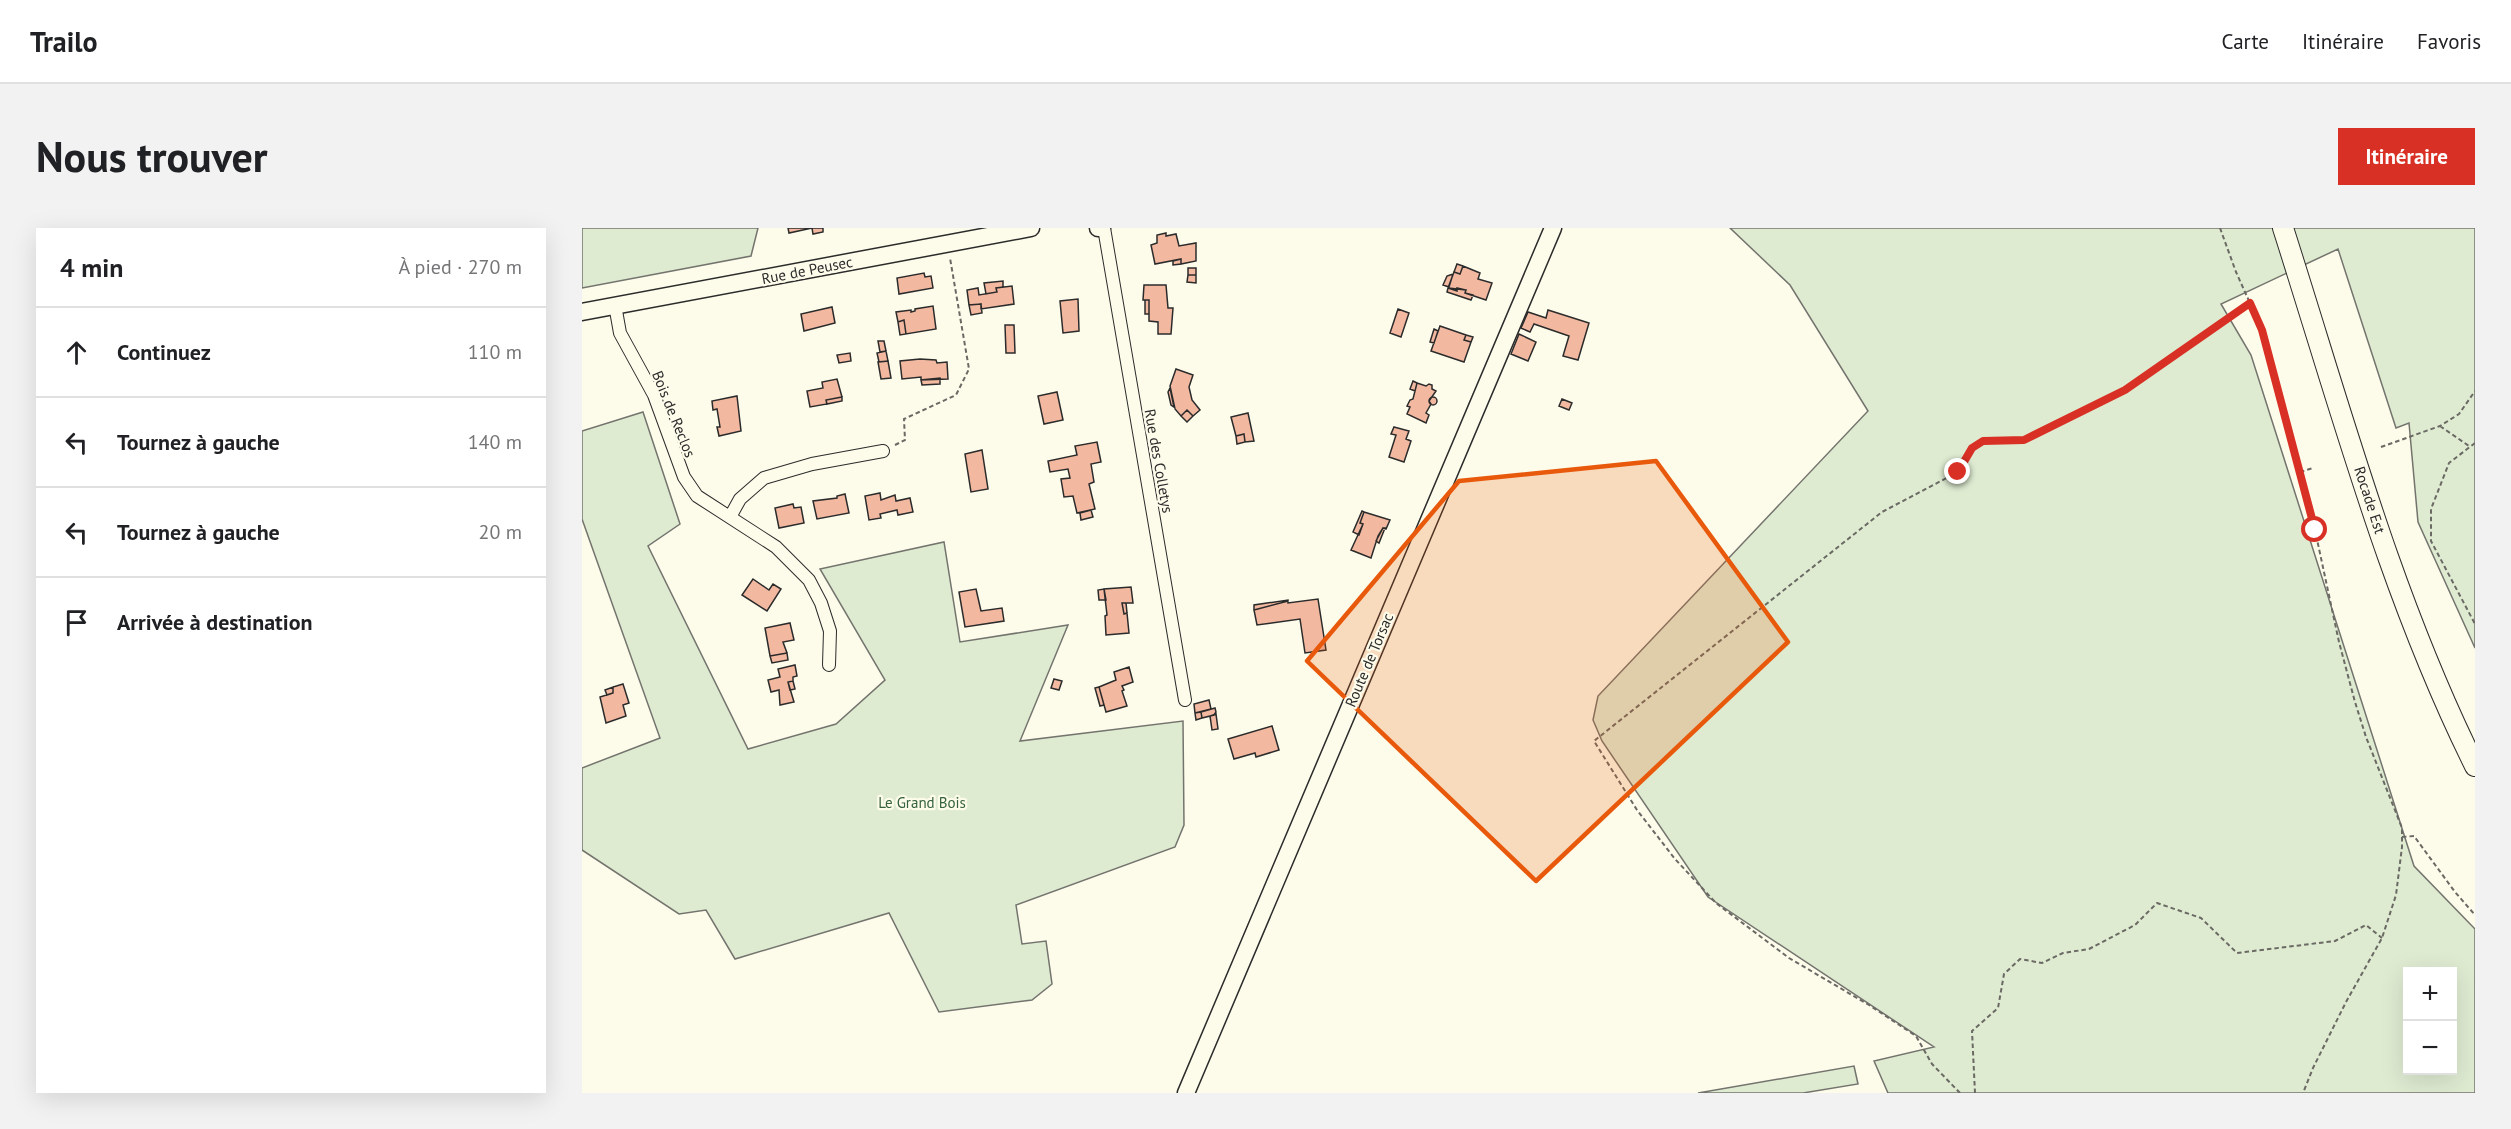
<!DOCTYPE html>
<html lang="fr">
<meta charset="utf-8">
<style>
:root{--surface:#fff;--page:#f2f2f2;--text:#202124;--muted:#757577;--line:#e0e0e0;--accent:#d93025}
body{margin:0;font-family:"PT Sans",sans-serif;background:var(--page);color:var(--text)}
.controls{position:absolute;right:18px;bottom:18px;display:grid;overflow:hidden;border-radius:0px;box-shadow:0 6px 24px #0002}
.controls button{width:54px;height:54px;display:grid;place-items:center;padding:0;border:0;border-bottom:2px solid var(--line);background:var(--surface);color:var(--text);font:30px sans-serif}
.stop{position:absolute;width:18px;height:18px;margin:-14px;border:4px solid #d93025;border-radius:50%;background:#fff}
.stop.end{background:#d93025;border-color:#fff;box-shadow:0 2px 6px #0008}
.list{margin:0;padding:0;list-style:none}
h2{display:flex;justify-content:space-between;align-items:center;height:78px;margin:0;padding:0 24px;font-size:26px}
h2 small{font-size:20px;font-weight:400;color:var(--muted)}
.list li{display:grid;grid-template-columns:39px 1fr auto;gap:18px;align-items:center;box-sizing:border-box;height:90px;padding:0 24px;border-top:2px solid var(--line)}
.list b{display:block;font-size:22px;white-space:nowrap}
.list em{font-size:20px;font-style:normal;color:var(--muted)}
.icon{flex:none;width:33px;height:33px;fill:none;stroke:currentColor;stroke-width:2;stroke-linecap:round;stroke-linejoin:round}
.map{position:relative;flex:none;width:1893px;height:865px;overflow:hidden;border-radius:0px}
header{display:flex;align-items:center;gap:36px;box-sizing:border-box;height:84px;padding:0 30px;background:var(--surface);border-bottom:2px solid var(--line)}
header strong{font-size:28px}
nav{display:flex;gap:33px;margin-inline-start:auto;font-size:21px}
.intro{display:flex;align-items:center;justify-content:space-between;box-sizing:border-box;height:144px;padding:0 36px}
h1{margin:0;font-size:42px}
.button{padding:15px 27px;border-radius:0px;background:var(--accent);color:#fff;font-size:21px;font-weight:700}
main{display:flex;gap:36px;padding:0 36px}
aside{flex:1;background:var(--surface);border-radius:0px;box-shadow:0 6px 24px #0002}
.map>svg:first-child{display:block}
.green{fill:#deebd1;stroke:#74746e;stroke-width:1.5;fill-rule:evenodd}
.building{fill:#f2b8a0;stroke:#2b2b2b;stroke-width:1.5}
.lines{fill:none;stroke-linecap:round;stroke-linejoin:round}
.minor-casing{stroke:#2b2b2b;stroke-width:14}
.tertiary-casing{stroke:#2b2b2b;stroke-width:19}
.primary-casing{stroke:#2b2b2b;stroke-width:22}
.path{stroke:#6a6964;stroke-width:2;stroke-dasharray:4.5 3;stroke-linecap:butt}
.minor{stroke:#fdfbea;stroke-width:12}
.tertiary{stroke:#fdfbea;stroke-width:16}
.primary{stroke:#fdfbea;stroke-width:20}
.route{stroke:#d93025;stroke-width:8}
.marked{fill:#e8590c;fill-opacity:0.2;stroke:#e8590c;stroke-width:4.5;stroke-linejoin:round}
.labels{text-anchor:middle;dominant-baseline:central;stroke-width:4.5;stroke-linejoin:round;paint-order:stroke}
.street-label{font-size:15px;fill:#2b2b2b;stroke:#fdfbea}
.park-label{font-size:15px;fill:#34623c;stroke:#fdfbea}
</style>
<header>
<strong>Trailo</strong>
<nav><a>Carte</a><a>Itinéraire</a><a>Favoris</a></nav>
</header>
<div class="intro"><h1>Nous trouver</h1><a class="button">Itinéraire</a></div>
<main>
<aside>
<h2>4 min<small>À pied · 270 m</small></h2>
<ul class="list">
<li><svg class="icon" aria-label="ahead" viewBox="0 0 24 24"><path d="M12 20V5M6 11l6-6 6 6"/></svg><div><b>Continuez</b></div><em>110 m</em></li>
<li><svg class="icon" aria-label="left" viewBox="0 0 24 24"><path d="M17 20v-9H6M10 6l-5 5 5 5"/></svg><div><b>Tournez à gauche</b></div><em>140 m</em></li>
<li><svg class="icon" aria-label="left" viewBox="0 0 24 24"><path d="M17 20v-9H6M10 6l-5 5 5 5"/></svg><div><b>Tournez à gauche</b></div><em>20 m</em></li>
<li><svg class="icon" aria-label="arrive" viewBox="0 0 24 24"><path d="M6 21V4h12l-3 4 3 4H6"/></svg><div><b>Arrivée à destination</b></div></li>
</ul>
</aside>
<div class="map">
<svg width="1893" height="865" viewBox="0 0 1893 865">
<rect width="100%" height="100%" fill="#fdfbea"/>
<path class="green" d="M0 0H176L169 28 0 60Z
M1148 0H1893V420L1836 294 1827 195 1814 200 1756 21 1639 76 1669 127 1832 638 1893 701V865H1306L1292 833 1352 819 1126 669 1020 513 1011 492 1016 468 1286 183 1208 57ZM1826 744H1870V842H1826Z
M61 184 98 296 66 318 166 521 254 496 303 452 238 341 362 314 378 414 486 397 438 513 601 493 602 597 593 619 434 677 440 716 464 713 470 756 450 772 357 784 307 685 153 731 124 682 97 686 0 622V540L78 510 0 291V203Z
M1272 838 1276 856 1221 865H1116Z"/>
<path class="building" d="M206 0H230L207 5Z
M230 0H241V4L231 6Z
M584 5V8L594 6 597 18 614 15V33L599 36V31L573 36 569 17 575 15V7Z
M599 31V36L591 37V33Z
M875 36 881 38 878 46 872 44Z
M881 38 898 45 896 51 910 55 904 72 883 65 884 62 875 60V63L866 60 872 44 878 46Z
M606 40H614V47H606Z
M342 45 343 49 349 48 351 60 317 66 315 50Z
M871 46 867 59 861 57 865 48Z
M606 47H614V55L605 54Z
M421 53V59L414 60 415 64 404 66 402 55Z
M562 57H584L586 80H591L589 106H576V94L567 93V72H561Z
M430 58 432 76 399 81V76L387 77 385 62 396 60 397 67 415 64 414 60Z
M866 60 884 62 883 65 891 67 889 72 865 64Z
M496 71 497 103 481 105 478 73Z
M563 72H567V86H563Z
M399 76 400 85 389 87 387 77Z
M351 78 354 101 324 106 322 92 316 94 314 84 329 82V84L333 83V81Z
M250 79 253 95 222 103 219 86Z
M816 81 827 85 819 109 808 105Z
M966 82 1007 95 996 132 981 128 987 108 952 96 948 104 939 100 946 84 964 90Z
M322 92 324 106 318 107 316 94Z
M423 97H432L433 125H424Z
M858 98 884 107 882 112 889 114 882 134 849 123Z
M852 101 856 103 852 115 848 114Z
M937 106 954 114 946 133 929 126Z
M884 107 891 109 889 114 882 112Z
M296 113H302L304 123 298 124Z
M304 123 306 133 297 134 295 125Z
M268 125 269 133 257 135 255 127Z
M338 131 354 132 355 135 365 134 366 151 339 152V149L320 151 318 133Z
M306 133 309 150 299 151 296 134Z
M594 141 611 147 607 159 610 172 618 182 611 188 605 182 599 188 593 181 588 158Z
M358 150V156L340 157 339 152Z
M255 151 260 169 244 172 245 176 228 179 225 163 241 160 240 154Z
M831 153 835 155 833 163 828 161Z
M835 155 844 158 847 156 850 157V161L854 163 847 173 849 176 844 185 847 187 844 195 825 186 828 179 825 178 828 172 831 171Z
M588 160 592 179 589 177 586 164Z
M475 164 481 192 462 196 456 168Z
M155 168 159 203 137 208 135 199H138L135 181 131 182 130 173Z
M260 169V173L245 176 244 172Z
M847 173a4 4 0 1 1 8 0a4 4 0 1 1-8 0Z
M980 171 990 175 987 182 977 178Z
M605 182 611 188 605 194 599 188Z
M666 185 672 213 663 214 662 206 654 208 649 189Z
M812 199 827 203 824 211 829 213 822 234 807 229 814 207 809 206Z
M662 206 663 214 655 216 654 208Z
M515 214 519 234 509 236 512 254 507 256 513 281 495 285 491 268 482 269 479 251 488 250 486 241 468 244 466 233 495 227 493 218Z
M400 222 406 261 389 264 383 226Z
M298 265 299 272 313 267 314 273 328 270 331 284 316 287 315 282 298 286 299 290 287 292 283 268Z
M263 266 267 285 235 291 231 273 255 270V268Z
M211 276 212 280 219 279 222 295 197 300 193 280Z
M509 282 511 289 499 292 498 285Z
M780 283 782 284 778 295 781 296 777 307 771 304Z
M782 284 808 292 804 301 801 300 796 308 789 330 769 322 781 296 778 295Z
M801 300H803L797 315 794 313Z
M171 351 187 362 191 356 199 361 185 383 160 367Z
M549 359 551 375H540L542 386 545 385 547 405 524 407 523 388 525 387 522 361Z
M394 361 399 383 420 380 422 393 383 399 377 364Z
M522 361 524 372H517L516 362Z
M736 371 744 422 723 425 718 391 675 397 672 382 706 373V375Z
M706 372V373L672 382V377Z
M540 375H544L545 385 542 386Z
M208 395 212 412 201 414 205 425 188 428 183 400Z
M205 425 206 432 190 435 188 428Z
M213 437 215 448 211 449V453L206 454 212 474 198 477 197 462 189 464 186 452 198 449 196 441Z
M547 439 551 454 540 458 542 462 540 463 545 478 524 484 517 459 534 452 532 444Z
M472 451 480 453 477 462 469 460Z
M211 453 213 461 208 462 206 454Z
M41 456 47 475 41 477 44 488 24 495 18 469 31 465V459Z
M31 459V465L25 467 23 462Z
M517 459 522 477 518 478 513 460Z
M627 472 629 481 613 485 612 476Z
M633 480 634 484 632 487 620 490 619 484Z
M619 484 620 490 614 492 613 485Z
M634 486 636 501 630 502 628 488Z
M690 498 697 522 674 529 673 525 652 531 646 511Z"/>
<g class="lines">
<defs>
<path id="minor" d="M522 0 603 472
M33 77 38 105 72 167 102 249 115 268 194 319 227 352 239 375 248 403 247 437
M148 289 158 271 182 250 230 236 301 223"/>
<path id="tertiary" d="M516 0H520
M0 84 449 0
M604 865 971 0"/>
<path id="primary" d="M1701 0C1759 181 1808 367 1893 538"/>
</defs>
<use href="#minor" class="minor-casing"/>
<use href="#tertiary" class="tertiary-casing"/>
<use href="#primary" class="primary-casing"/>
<path class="path" d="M1638 0 1654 44 1680 102 1733 302 1757 414 1773 474 1784 509 1820 600V619L1814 667 1800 710 1764 774 1731 840 1721 865
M1858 198 1887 218
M1893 215 1867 235 1849 281V313L1893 396
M313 217 323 212 322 191 374 167 387 141 368 30
M1799 219 1858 198 1877 186 1893 163
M1718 244 1731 240
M1820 609 1832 608 1873 664 1893 687
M1378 865 1350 836 1334 808 1287 777 1207 730 1134 675 1093 631 1055 582 1012 513 1300 284 1376 244 1390 220 1401 213 1442 212 1543 162 1668 75
M1393 865 1390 803 1416 780 1422 746 1438 731 1460 735 1481 725 1507 721 1553 697 1575 675 1619 690 1655 725 1753 713 1784 697 1800 710"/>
<use href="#minor" class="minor"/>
<use href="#tertiary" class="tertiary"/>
<use href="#primary" class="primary"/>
</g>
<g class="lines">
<path class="route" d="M1376 244 1390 220 1401 213 1442 212 1543 162 1668 75 1680 102 1733 302"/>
</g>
<path class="marked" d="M1074 233 1206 414 954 653 725 433 877 253Z"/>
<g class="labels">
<g class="street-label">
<text transform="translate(225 42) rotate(-11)">Rue de Peusec</text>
<text transform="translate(92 186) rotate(68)">Bois de Reclos</text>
<text transform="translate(577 233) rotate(80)">Rue des Colletys</text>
<text transform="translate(1788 272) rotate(72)">Rocade Est</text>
<text transform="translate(787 432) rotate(-67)">Route de Torsac</text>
</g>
<g class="park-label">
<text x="340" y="574">Le Grand Bois</text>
</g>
</g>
</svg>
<div class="controls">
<button>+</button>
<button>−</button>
</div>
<div class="stop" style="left:1733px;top:302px"></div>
<div class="stop end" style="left:1376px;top:244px"></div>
</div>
</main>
